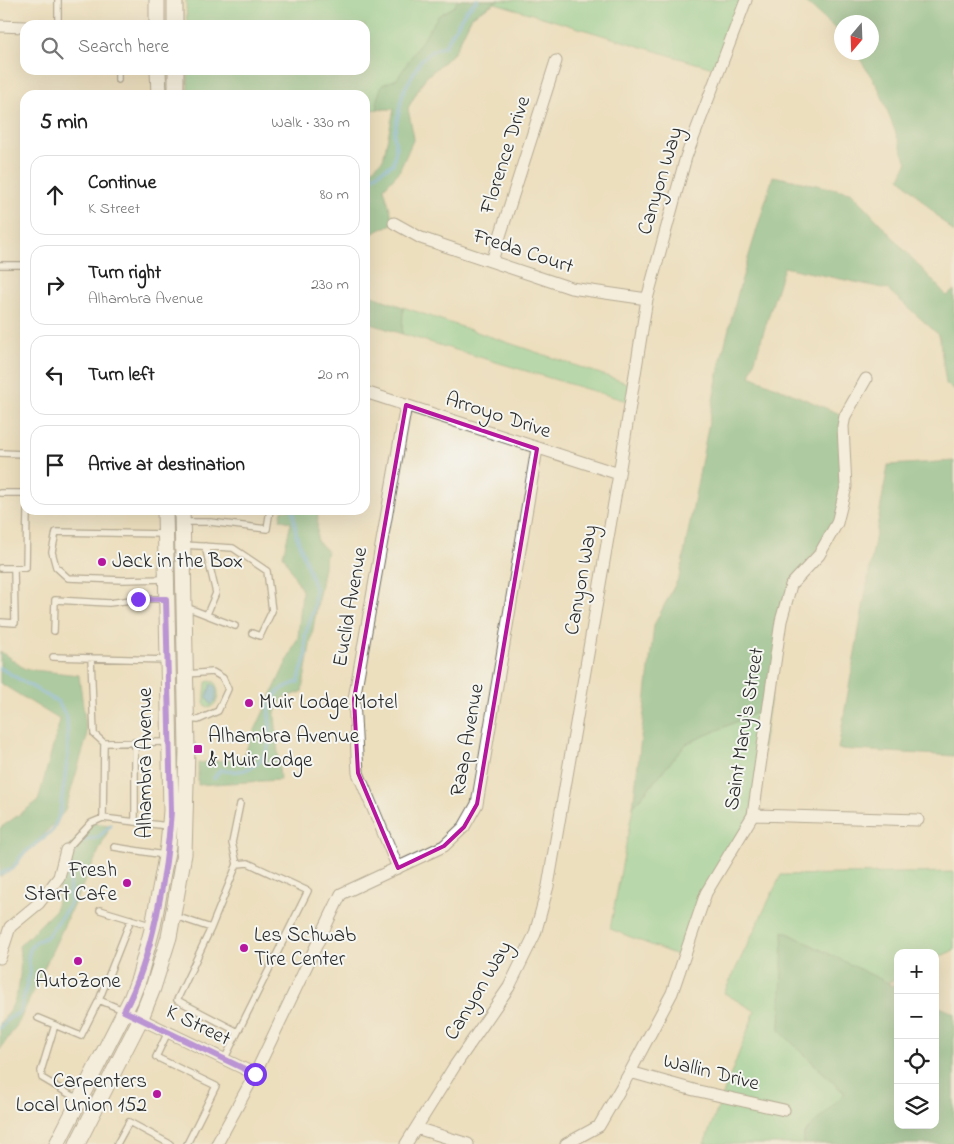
<!DOCTYPE html>
<meta charset="utf-8">
<style>
:root{--surface:#fff;--page:#f2f2f2;--text:#222;--muted:#767676;--line:#e0e0e0}
body{margin:0;font-family:"Indie Flower",sans-serif;background:var(--page);color:var(--text)}
.controls{position:absolute;right:15px;bottom:15px;display:grid;overflow:hidden;border-radius:10px;box-shadow:0 5px 20px #0002}
.controls button{width:45px;height:45px;display:grid;place-items:center;padding:0;border:0;border-bottom:1px solid var(--line);background:var(--surface);color:var(--text);font:25px sans-serif}
.compass{position:absolute;left:834px;top:15px;width:45px;height:45px;border-radius:50%;background:var(--surface);box-shadow:0 5px 20px #0002;rotate:199deg}
.stop{position:absolute;width:15px;height:15px;margin:-11px;border:4px solid #7c3aed;border-radius:50%;background:#fff}
.stop.end{background:#7c3aed;border-color:#fff;box-shadow:0 1px 5px #0008}
.list{margin:0;padding:0;list-style:none}
h2{display:flex;justify-content:space-between;align-items:center;height:65px;margin:0;padding:0 20px;font-size:21px}
h2 small{font-size:16px;font-weight:400;color:var(--muted)}
.list li{display:grid;grid-template-columns:32px 1fr auto;gap:15px;align-items:center;box-sizing:border-box;height:80px;margin:0 10px 10px;padding:0 10px;border:1px solid var(--line);border-radius:15px}
.list b{display:block;font-size:19px;white-space:nowrap}
.list p{margin:0;font-size:16px;white-space:nowrap;color:var(--muted)}
.list em{font-size:16px;font-style:normal;color:var(--muted)}
.icon{flex:none;width:28px;height:28px;fill:none;stroke:currentColor;stroke-width:2;stroke-linecap:round;stroke-linejoin:round}
.map{position:relative;flex:none;width:954px;height:1144px;overflow:hidden}
.search{position:absolute;background:var(--surface);box-shadow:0 5px 20px #0002;left:20px;top:20px;width:350px;height:55px;display:flex;align-items:center;gap:12px;box-sizing:border-box;padding:0 18px;border-radius:15px;color:var(--muted);font-size:19px}
.panel{position:absolute;background:var(--surface);box-shadow:0 5px 20px #0002;left:20px;top:90px;width:350px;height:425px;border-radius:15px}
.map>svg:first-child{display:block}
.green{fill:#79cf93;stroke:#527d5f}
.forest{fill:#62b27d;stroke:#466e54}
.water{fill:#5badd6;stroke:#436c80}
.lines{fill:none;stroke-linecap:round;stroke-linejoin:round}
.stream{stroke:#5badd6;stroke-width:4}
.service-casing{stroke:#6f6a5e;stroke-width:8}
.minor-casing{stroke:#6f6a5e;stroke-width:13}
.secondary-casing{stroke:#6f6a5e;stroke-width:17}
.service{stroke:#fff;stroke-width:5.5}
.minor{stroke:#fff;stroke-width:11}
.secondary{stroke:#fff;stroke-width:15}
.route{stroke:#7c3aed;stroke-width:6}
.marked{fill:none;stroke:#b5179e;stroke-width:4;stroke-linejoin:round}
.poi-dot{fill:#b5179e;stroke:#f6f6f2;stroke-width:2}
.labels{text-anchor:middle;dominant-baseline:central;stroke-width:4;stroke-linejoin:round;paint-order:stroke}
.street-label{font-size:21px;fill:#2b2b2b;stroke:#f6f6f2}
.poi-label{font-size:21px;fill:#2b2b2b;stroke:#f6f6f2;text-anchor:start}
</style>
<div class="map">
<svg width="954" height="1144" viewBox="0 0 954 1144">
<rect width="100%" height="100%" fill="#f6f6f2"/>
<filter id="ink" filterUnits="userSpaceOnUse"><feTurbulence type="fractalNoise" baseFrequency=".02" numOctaves="2"/><feDisplacementMap in="SourceGraphic" scale="10" xChannelSelector="R" yChannelSelector="G"/><feConvolveMatrix kernelMatrix="1 2 1 2 8 2 1 2 1" color-interpolation-filters="sRGB"/></filter>
<filter id="wash" filterUnits="userSpaceOnUse"><feTurbulence type="fractalNoise" baseFrequency=".0096" numOctaves="4" result="noise"/><feDisplacementMap in="SourceGraphic" scale="20" xChannelSelector="R" yChannelSelector="G"/><feGaussianBlur stdDeviation="1.12" result="paint"/><feColorMatrix in="noise" values="0 0 0 0 0 0 0 0 0 0 0 0 0 0 0 0 0 1.4 0 .05"/><feComposite in="paint" operator="in"/></filter>
<g filter="url(#wash)">
<rect width="100%" height="100%" fill="#ecdfbe"/>
<path class="green" d="M186 0H746L719 70 495 3 472 16 454 53 425 78 408 108 365 110V95H188V70H365V25H187Z
M403 307 633 385 630 402 402 334Z
M210 681 215 682C220 692 220 703 209 708L204 704 206 682Z
M769 707 753 815 706 893 684 958 610 929 633 807 686 744Z
M954 872V950L935 959V953H898V978L886 983 784 931 780 1031 845 1094 804 1133V1144H704L755 1011 724 993 781 875Z"/>
<path class="forest" d="M457 0H498L472 16 454 53 425 78 408 108 414 138 399 172 384 188 394 223 365 237V176L383 159 394 109H378L377 99 382 85 397 79 438 16 455 6Z
M803 0H954V233L900 178 907 163 879 89 856 53 872 52V22H842L841 34Z
M773 176 851 192 947 296 954 290V390L946 384 939 335 887 289 784 267 750 376 845 416 846 487 837 523 791 585 769 707 686 744 633 807 654 625 680 575 720 363 740 285Z
M365 293 403 307 402 334 365 322Z
M954 461V756L838 749 888 465Z
M282 510H318L317 541 327 550 302 692 283 698 275 713 280 780 198 785V763L242 758 298 637 302 591 283 555 291 523 280 519Z
M0 651 25 669 79 675 87 737 65 811 37 842 0 877V828L38 801 60 720 0 683Z
M91 823 111 825 19 1022 0 1050V1023C21 1000 22 975 19 946L55 910 66 850Z
M783 931 898 988V1125H935V1005L954 1013V1144H804V1134L845 1093 780 1031Z"/>
<path class="water" d="M211 684 215 686C217 692 217 701 211 705L207 697Z"/>
<g class="lines">
<path class="stream" d="M365 192C368 177 381 171 393 164L396 149 394 135 403 92 421 60 432 51 445 46 465 12 477 0
M0 668 58 702 67 718 68 755 60 813 53 830 22 855 13 868 0 874
M214 778 220 770C248 776 270 762 270 733 271 717 264 712 275 696 280 688 290 685 298 682L306 656 305 636 314 608 315 588 296 534 293 510
M0 1028 8 1019 20 1012 30 972 28 957 31 947 36 942 48 936 70 904 69 861 73 850 81 841 99 837 111 825"/>
</g>
</g>
<g filter="url(#ink)">
<g class="lines">
<defs>
<path id="service" d="M58 0V25
M118 80V70
M0 265H25
M0 453 25 454
M0 493H25
M183 522H210L267 529 270 510
M165 534 56 532 52 552 56 567 68 578 123 580 166 579
M183 545 233 548 267 571 272 611 260 636 252 633
M205 546 216 593 207 614
M0 568H26L27 510
M186 607 235 626
M0 622 15 623 14 568
M54 631 55 600 109 603 138 599H166
M53 657 167 660
M91 658 94 734 104 743
M186 674 213 672 223 678 228 689 218 711 198 720 187 719
M135 742V820
M168 742 104 743 103 818 168 826
M114 847 164 855
M66 850 91 823 103 818
M100 910 153 926
M175 916 211 928 237 864 232 843 240 804
M211 928 177 1000 238 1032
M123 1010 99 1000 131 919
M38 1018 81 1036 99 1000
M55 1025 41 1071 42 1078 79 1100
M168 1032 156 1057 216 1086 187 1144
M224 1060 308 891 248 863 237 864
M117 1144 129 1122 170 1144"/>
<path id="minor" d="M0 26 25 27
M394 223 421 238 571 288 647 299
M492 261 556 61
M365 392 619 474
M753 815 918 820
M398 868 358 773 354 699 406 405
M0 958 10 927 39 903 59 877 66 850
M124 1011 255 1074
M630 1072 694 1090 784 1110
M416 1128 468 1144
M217 1144 255 1074 341 894 444 846 464 827 477 804 537 449
M406 1144 454 1067 509 987 535 934 548 886 619 474 647 299 686 157 746 0
M566 1144 599 1126 630 1072 672 993 706 893 753 815 781 621 791 585 819 555 837 523 846 487 843 426 845 416 866 379"/>
<path id="secondary" d="M157 0V25
M175 0V25
M158 70 159 95
M176 70V95
M57 1144 131 999 139 978 153 926 168 846 171 811 165 510
M77 1144 141 1018 153 988 169 937 184 854 187 749 182 510"/>
</defs>
<use href="#service" class="service-casing"/>
<use href="#minor" class="minor-casing"/>
<use href="#secondary" class="secondary-casing"/>
<use href="#service" class="service"/>
<use href="#minor" class="minor"/>
<use href="#secondary" class="secondary"/>
</g>
</g>
<g class="lines" filter="url(#ink)">
<path class="route" d="M138 599H166L171 811C167 872 153 958 124 1011L255 1074"/>
</g>
<path d="M0 0H954V1144H0ZM406 405 537 449 477 804 464 827 444 846 398 868 358 773 354 699Z" fill="#ecdfbe" fill-opacity=".55" fill-rule="evenodd"/>
<path class="marked" d="M406 405 537 449 477 804 464 827 444 846 398 868 358 773 354 699Z"/>
<g class="poi-dot">
<circle cx="102" cy="562" r="5"/>
<circle cx="249" cy="703" r="5"/>
<rect x="193" y="744" width="10" height="10" rx="2.5"/>
<circle cx="127" cy="883" r="5"/>
<circle cx="244" cy="948" r="5"/>
<circle cx="78" cy="961" r="5"/>
<circle cx="157" cy="1094" r="5"/>
</g>
<g class="labels">
<g class="street-label">
<text transform="translate(506 155) rotate(-72)">Florence Drive</text>
<text transform="translate(661 181) rotate(-73)">Canyon Way</text>
<text transform="translate(523 252) rotate(18)">Freda Court</text>
<text transform="translate(498 416) rotate(18)">Arroyo Drive</text>
<text transform="translate(582 580) rotate(-80)">Canyon Way</text>
<text transform="translate(351 607) rotate(-80)">Euclid Avenue</text>
<text transform="translate(745 729) rotate(-81)">Saint Mary's Street</text>
<text transform="translate(468 740) rotate(-80)">Raap Avenue</text>
<text transform="translate(146 763) rotate(-90)">Alhambra Avenue</text>
<text transform="translate(479 991) rotate(-59)">Canyon Way</text>
<text transform="translate(198 1026) rotate(26)">K Street</text>
<text transform="translate(711 1073) rotate(14)">Wallin Drive</text>
</g>
<g class="poi-label">
<text x="112" y="562">Jack in the Box</text>
<text x="259" y="703">Muir Lodge Motel</text>
<text x="208" y="737">Alhambra Avenue<tspan x="208" dy="24">&amp; Muir Lodge</tspan></text>
<text x="117" y="871" text-anchor="end">Fresh<tspan x="117" dy="24">Start Cafe</tspan></text>
<text x="254" y="936">Les Schwab<tspan x="254" dy="24">Tire Center</tspan></text>
<text x="78" y="982" text-anchor="middle">AutoZone</text>
<text x="147" y="1082" text-anchor="end">Carpenters<tspan x="147" dy="24">Local Union 152</tspan></text>
</g>
</g>
</svg>
<div class="controls">
<button>+</button>
<button>−</button>
<button><svg class="icon" aria-label="locate" viewBox="0 0 24 24"><circle cx="12" cy="12" r="6"/><path d="M12 2v4M12 18v4M2 12h4M18 12h4"/></svg></button>
<button><svg class="icon" aria-label="layers" viewBox="0 0 24 24"><path d="M12 4l9 5-9 5-9-5zM3 14l9 5 9-5"/></svg></button>
</div>
<svg class="compass" viewBox="-18 -18 36 36"><path d="M0-13l5 13h-10z" fill="#e53935"/><path d="M0 13l5-13h-10z" fill="#767676"/></svg>
<div class="stop" style="left:255px;top:1074px"></div>
<div class="stop end" style="left:138px;top:599px"></div>
<div class="search"><svg class="icon" aria-label="search" viewBox="0 0 24 24"><circle cx="10" cy="10" r="6"/><path d="M15 15l6 6"/></svg>Search here</div>
<section class="panel">
<h2>5 min<small>Walk · 330 m</small></h2>
<ul class="list">
<li><svg class="icon" aria-label="ahead" viewBox="0 0 24 24"><path d="M12 20V5M6 11l6-6 6 6"/></svg><div><b>Continue</b><p>K Street</p></div><em>80 m</em></li>
<li><svg class="icon" aria-label="right" viewBox="0 0 24 24"><path d="M7 20v-9h11M14 6l5 5-5 5"/></svg><div><b>Turn right</b><p>Alhambra Avenue</p></div><em>230 m</em></li>
<li><svg class="icon" aria-label="left" viewBox="0 0 24 24"><path d="M17 20v-9H6M10 6l-5 5 5 5"/></svg><div><b>Turn left</b></div><em>20 m</em></li>
<li><svg class="icon" aria-label="arrive" viewBox="0 0 24 24"><path d="M6 21V4h12l-3 4 3 4H6"/></svg><div><b>Arrive at destination</b></div></li>
</ul>
</section>
</div>
